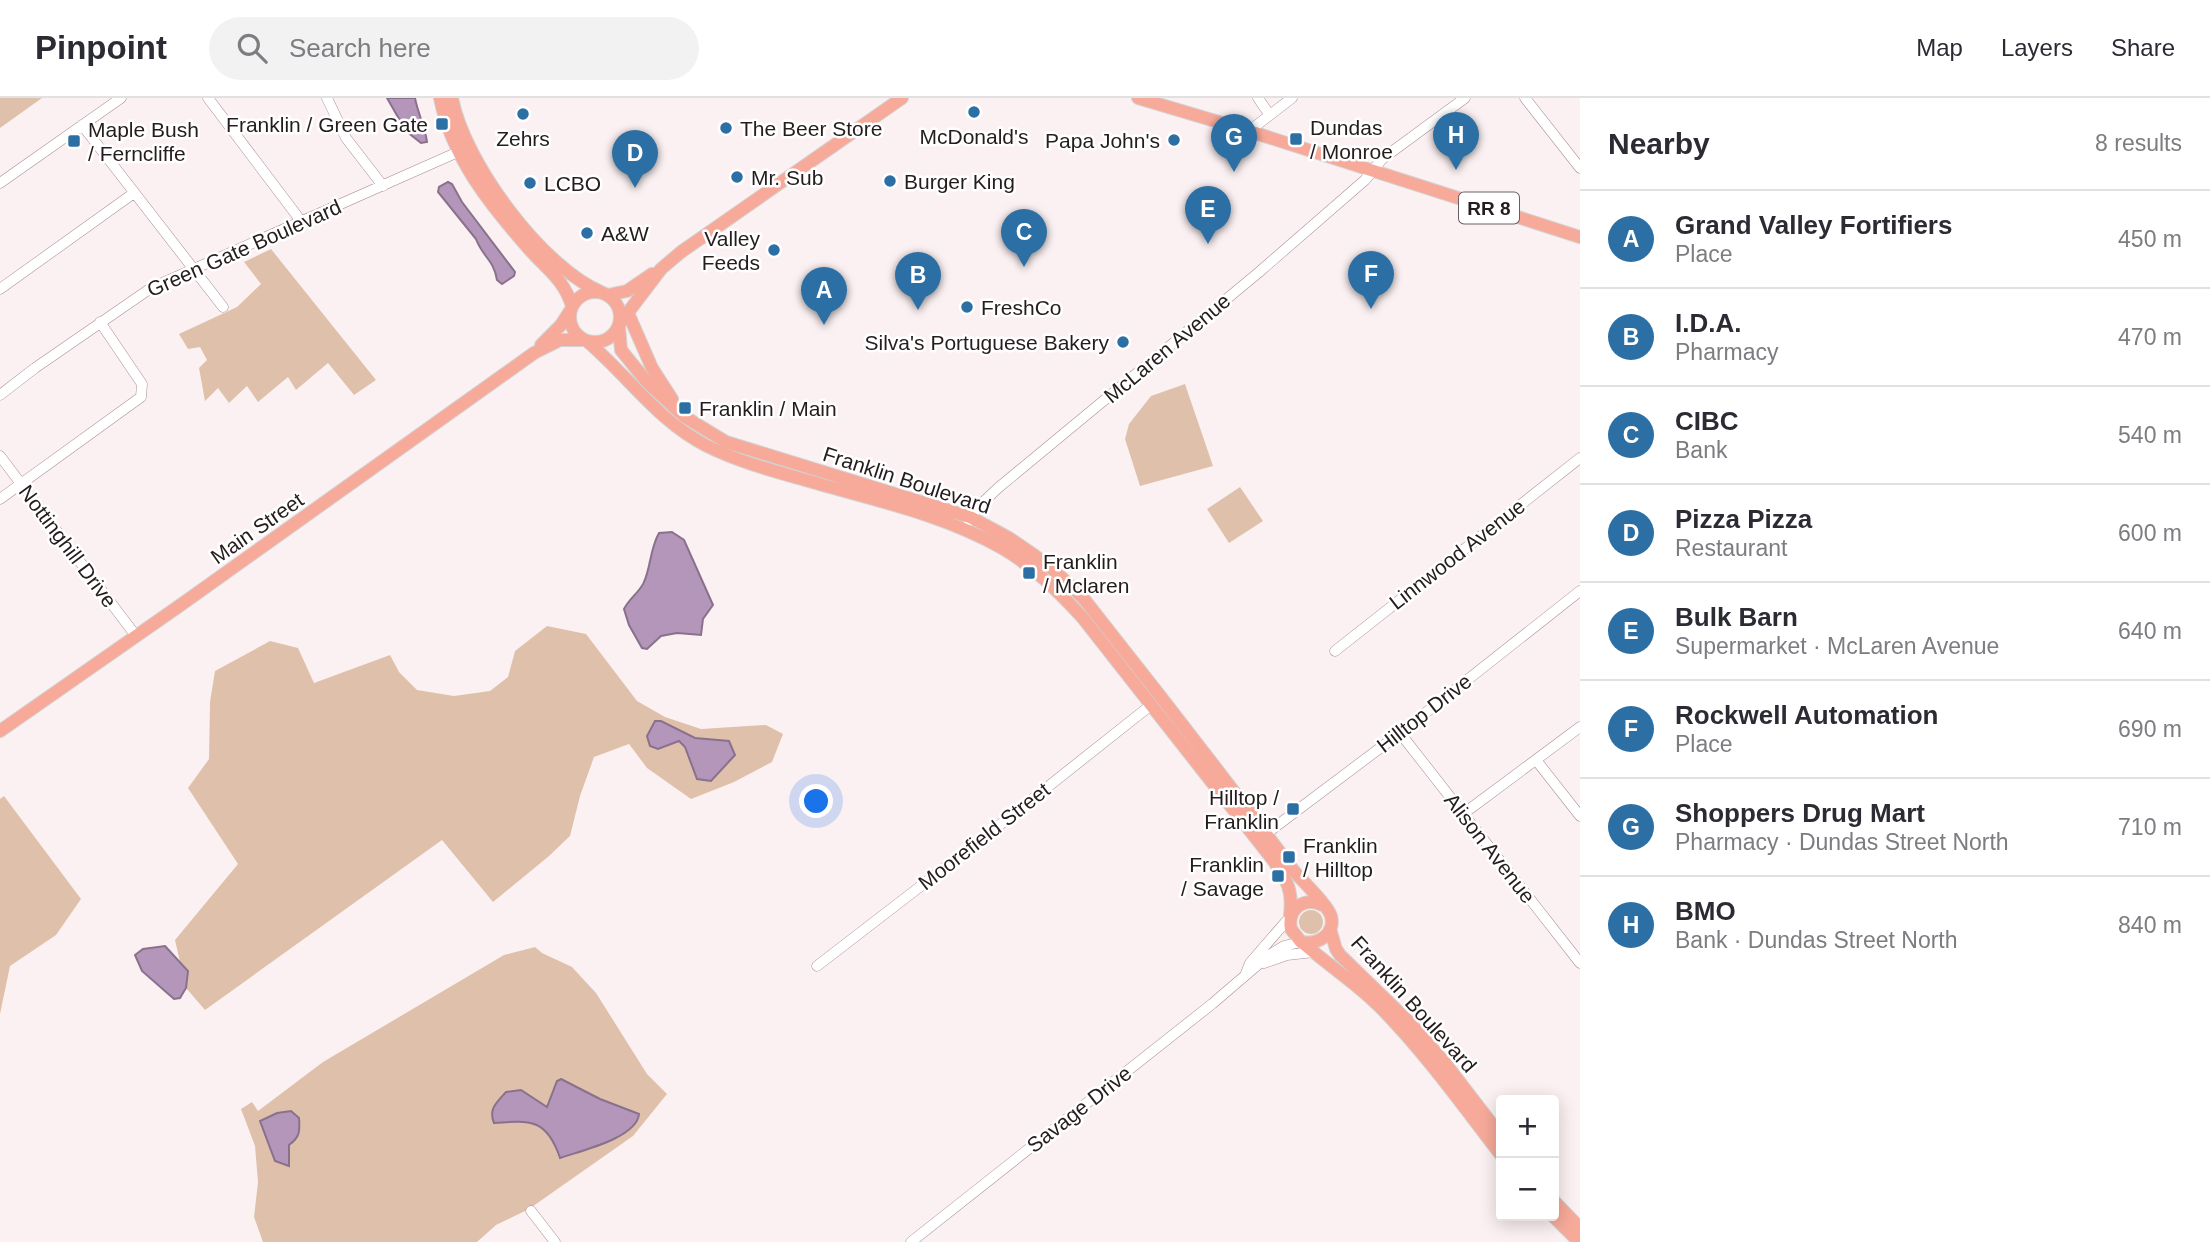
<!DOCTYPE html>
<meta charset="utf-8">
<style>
:root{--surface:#fff;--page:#f2f2f3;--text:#2b2b33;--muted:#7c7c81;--line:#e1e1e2;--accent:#2c6fa4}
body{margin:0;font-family:Helvetica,sans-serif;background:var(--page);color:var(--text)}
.controls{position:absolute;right:21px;bottom:21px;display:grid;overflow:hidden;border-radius:7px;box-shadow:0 4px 18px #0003}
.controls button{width:63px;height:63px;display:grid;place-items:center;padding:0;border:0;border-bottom:2px solid var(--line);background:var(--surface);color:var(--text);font:35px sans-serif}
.you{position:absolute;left:817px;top:704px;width:24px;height:24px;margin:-18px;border:5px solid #fff;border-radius:50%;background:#1a73e8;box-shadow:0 0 0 10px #1a73e833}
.badge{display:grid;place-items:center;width:46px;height:46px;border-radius:50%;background:var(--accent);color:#fff;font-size:23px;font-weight:700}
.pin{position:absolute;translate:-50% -58px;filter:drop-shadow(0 2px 4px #0008)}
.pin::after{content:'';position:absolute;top:37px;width:24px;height:21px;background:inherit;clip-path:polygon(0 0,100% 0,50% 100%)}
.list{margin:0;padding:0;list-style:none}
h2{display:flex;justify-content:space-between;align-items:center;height:91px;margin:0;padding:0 28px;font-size:30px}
h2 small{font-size:23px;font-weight:400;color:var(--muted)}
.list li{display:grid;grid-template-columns:46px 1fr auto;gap:21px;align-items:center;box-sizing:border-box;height:98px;padding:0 28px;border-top:2px solid var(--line)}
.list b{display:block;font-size:26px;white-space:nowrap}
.list p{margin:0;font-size:23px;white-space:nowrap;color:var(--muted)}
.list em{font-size:23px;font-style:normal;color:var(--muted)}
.icon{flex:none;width:38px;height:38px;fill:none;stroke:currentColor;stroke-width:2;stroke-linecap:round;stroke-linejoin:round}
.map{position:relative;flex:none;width:1580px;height:1144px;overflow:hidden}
header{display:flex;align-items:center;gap:42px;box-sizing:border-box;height:98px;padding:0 35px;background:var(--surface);border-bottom:2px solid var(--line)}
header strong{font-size:33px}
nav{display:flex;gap:38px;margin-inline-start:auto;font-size:24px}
.search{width:490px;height:63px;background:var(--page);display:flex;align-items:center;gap:18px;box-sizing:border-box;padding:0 24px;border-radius:38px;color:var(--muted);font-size:26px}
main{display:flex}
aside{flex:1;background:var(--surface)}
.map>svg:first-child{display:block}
.green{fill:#dfc1ab;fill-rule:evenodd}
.water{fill:#b496bb;stroke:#89718c;stroke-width:2}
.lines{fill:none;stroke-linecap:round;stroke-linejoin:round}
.minor-casing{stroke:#a88f93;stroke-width:11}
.major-casing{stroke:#d3d2d2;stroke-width:14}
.minor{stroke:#fff;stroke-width:10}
.major{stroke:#f7aa99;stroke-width:12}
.poi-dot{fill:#2c6fa4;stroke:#fff;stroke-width:2.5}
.labels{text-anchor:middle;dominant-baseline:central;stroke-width:5;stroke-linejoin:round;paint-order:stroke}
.shield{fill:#fff;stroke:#666061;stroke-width:2}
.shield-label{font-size:19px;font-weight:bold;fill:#251c1d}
.poi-label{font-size:21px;fill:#251c1d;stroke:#fff;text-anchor:start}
.street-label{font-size:21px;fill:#251c1d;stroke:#fff}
</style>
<header>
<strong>Pinpoint</strong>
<div class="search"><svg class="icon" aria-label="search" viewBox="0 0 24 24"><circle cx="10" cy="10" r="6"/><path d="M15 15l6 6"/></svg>Search here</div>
<nav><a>Map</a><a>Layers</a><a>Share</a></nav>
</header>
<main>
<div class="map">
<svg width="1580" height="1144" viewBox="0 0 1580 1144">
<rect width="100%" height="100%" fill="#fcf1f2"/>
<path class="green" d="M0 0H42L0 30Z
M271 151 376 282 354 297 328 265 296 292 288 279 258 304 247 288 229 305 218 290 205 303 199 270 207 262 200 249 188 251 179 236 237 209 261 186 244 164Z
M1185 286 1213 368 1140 388 1125 341 1129 326 1151 298Z
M1240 389 1263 423 1229 445 1207 411Z
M547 528 586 536 637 603 665 619 701 631 766 627 783 636 772 664 734 684 691 701 647 670 629 646 594 659 580 698 570 738 549 758 493 804 442 742 205 912 186 890 188 873 180 864 175 842 238 766 188 690 209 661 210 604 215 573 270 543 298 550 314 585 390 557 399 574 417 592 454 598 490 593 508 579 515 553ZM661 623 695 640 729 643 685 649Z
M4 698 81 801 56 837 10 868 0 916V701Z
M1299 824a12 12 0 1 1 24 0a12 12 0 1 1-24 0Z
M535 849 542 855 572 869 596 895 647 976 667 996 633 1038 529 1111 496 1127 477 1144H263L254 1119 258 1084 255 1048 241 1011 252 1004 258 1013 323 964 504 857ZM557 983 639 1017 559 1060C547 1021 531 1022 495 1025L491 1017 521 992 548 1009Z"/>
<path class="water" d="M387 0H415C418 16 425 28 427 44L421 45 406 33Z
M448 84 452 86 462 104 515 174 514 178 502 186 497 182C494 162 482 158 476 141L438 94 439 89Z
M672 434 684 442 713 507 703 521 701 537 677 535 661 538 647 551 642 550 629 527 624 511C630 499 640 494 644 484 651 468 650 451 659 435Z
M655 623H661L695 640 729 643 735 657 711 683 697 681 685 649 679 643 658 651 650 648 647 638Z
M165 848 188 873 186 890 180 900 174 901 142 873 135 857 143 851Z
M561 981 600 1001 639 1016C637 1040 580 1053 560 1060 547 1021 531 1022 494 1025 488 1011 497 1004 506 994L521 992 547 1009 557 983Z
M291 1013 299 1020C300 1033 300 1039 289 1047V1068L275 1063 260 1023 277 1015Z"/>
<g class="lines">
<defs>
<path id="minor" d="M208 0 301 123
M327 0 346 40 383 88
M1258 0 1269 16
M1525 0 1580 70
M82 27 223 209
M1249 33 1292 0
M0 85 121 0
M0 191 134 95
M0 297 35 270 151 190 458 54
M0 358 136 538
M0 401 141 299 142 286 100 224
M969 423 976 411 998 390 1258 175 1365 82 1382 61 1465 0
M1335 553 1580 360
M1400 635 1580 865
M1536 662 1580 718
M1463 716 1580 629
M1267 735 1400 635 1580 493
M1264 865 1287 857 1314 854
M817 868 987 737 1151 607
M1246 875 1250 865 1290 819
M531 1113 555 1144
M911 1144 1212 906 1268 858 1284 848 1301 844"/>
<path id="major" d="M440 0C452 60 491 108 530 152 548 172 564 182 572 208
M452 0C464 64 542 170 603 195
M1138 0 1249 33 1580 139
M570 219a25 25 0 1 1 50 0a25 25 0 1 1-50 0Z
M608 197 627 193 652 176
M628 215 652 270 672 301
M620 225 661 171 681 154 902 0
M619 229 621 252 647 284 685 319 726 344 970 419 1009 440 1034 457 1057 475 1084 501 1102 524C1167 606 1231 689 1294 773 1303 784 1327 806 1331 818 1336 837 1317 847 1301 844L1291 831C1287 811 1304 798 1322 807
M588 244C628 278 659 324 707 348 737 363 770 372 802 381 869 401 941 415 1002 450 1033 468 1058 493 1082 519L1273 762C1287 783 1293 791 1290 817
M541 247 561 227 570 213
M0 633 182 506 534 255 560 242H583
M1330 831 1336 851 1340 857 1410 925 1445 965 1501 1038
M1303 845C1329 868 1358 886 1382 911 1426 956 1463 1008 1501 1057
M1554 1103 1580 1130
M1553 1118 1579 1144"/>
</defs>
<use href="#minor" class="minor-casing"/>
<use href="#major" class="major-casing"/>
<use href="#minor" class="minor"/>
<use href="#major" class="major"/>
</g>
<g class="poi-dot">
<circle cx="974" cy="14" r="7"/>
<circle cx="523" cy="16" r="7"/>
<rect x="435" y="19" width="14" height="14" rx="3.5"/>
<circle cx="726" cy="30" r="7"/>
<rect x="1289" y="34" width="14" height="14" rx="3.5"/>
<circle cx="1174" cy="42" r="7"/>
<rect x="67" y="36" width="14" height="14" rx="3.5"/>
<circle cx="737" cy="79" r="7"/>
<circle cx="890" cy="83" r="7"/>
<circle cx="530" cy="85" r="7"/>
<circle cx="587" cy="135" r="7"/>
<circle cx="774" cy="152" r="7"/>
<circle cx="967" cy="209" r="7"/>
<circle cx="1123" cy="244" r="7"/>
<rect x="678" y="303" width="14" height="14" rx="3.5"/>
<rect x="1022" y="468" width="14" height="14" rx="3.5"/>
<rect x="1286" y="704" width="14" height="14" rx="3.5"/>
<rect x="1282" y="752" width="14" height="14" rx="3.5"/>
<rect x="1271" y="771" width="14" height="14" rx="3.5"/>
</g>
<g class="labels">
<rect class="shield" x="1459" y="94.5" width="60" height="31" rx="5"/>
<g class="shield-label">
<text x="1489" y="110">RR 8</text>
</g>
<g class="poi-label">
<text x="428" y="26" text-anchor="end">Franklin / Green Gate</text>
<text x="1310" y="29">Dundas<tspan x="1310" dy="24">/ Monroe</tspan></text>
<text x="740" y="30">The Beer Store</text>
<text x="88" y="31">Maple Bush<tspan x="88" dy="24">/ Ferncliffe</tspan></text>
<text x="974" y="38" text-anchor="middle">McDonald's</text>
<text x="523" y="40" text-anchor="middle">Zehrs</text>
<text x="1160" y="42" text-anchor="end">Papa John's</text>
<text x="751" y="79">Mr. Sub</text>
<text x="904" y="83">Burger King</text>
<text x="544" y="85">LCBO</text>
<text x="601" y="135">A&amp;W</text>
<text x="760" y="140" text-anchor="end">Valley<tspan x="760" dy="24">Feeds</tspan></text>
<text x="981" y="209">FreshCo</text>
<text x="1109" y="244" text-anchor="end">Silva's Portuguese Bakery</text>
<text x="699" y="310">Franklin / Main</text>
<text x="1043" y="463">Franklin<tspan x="1043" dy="24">/ Mclaren</tspan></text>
<text x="1279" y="699" text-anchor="end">Hilltop /<tspan x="1279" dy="24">Franklin</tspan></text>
<text x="1303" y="747">Franklin<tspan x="1303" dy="24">/ Hilltop</tspan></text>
<text x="1264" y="766" text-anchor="end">Franklin<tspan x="1264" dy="24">/ Savage</tspan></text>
</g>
<g class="street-label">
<text transform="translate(244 150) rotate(-24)">Green Gate Boulevard</text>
<text transform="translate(1167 250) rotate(-40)">McLaren Avenue</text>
<text transform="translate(907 382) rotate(18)">Franklin Boulevard</text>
<text transform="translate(257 430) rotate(-35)">Main Street</text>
<text transform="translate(68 448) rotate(53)">Nottinghill Drive</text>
<text transform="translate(1457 456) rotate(-38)">Linnwood Avenue</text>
<text transform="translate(1424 615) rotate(-38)">Hilltop Drive</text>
<text transform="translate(984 738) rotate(-38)">Moorefield Street</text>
<text transform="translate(1490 750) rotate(52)">Alison Avenue</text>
<text transform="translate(1414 906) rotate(48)">Franklin Boulevard</text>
<text transform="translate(1079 1011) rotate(-38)">Savage Drive</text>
</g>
</g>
</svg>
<div class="controls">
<button>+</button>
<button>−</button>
</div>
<div class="you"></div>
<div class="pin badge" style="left:824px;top:227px">A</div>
<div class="pin badge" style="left:918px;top:212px">B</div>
<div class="pin badge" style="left:1024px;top:169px">C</div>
<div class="pin badge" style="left:635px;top:90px">D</div>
<div class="pin badge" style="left:1208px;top:146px">E</div>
<div class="pin badge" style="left:1371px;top:211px">F</div>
<div class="pin badge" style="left:1234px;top:74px">G</div>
<div class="pin badge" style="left:1456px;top:72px">H</div>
</div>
<aside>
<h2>Nearby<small>8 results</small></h2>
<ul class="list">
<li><span class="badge">A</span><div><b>Grand Valley Fortifiers</b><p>Place</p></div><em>450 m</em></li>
<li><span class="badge">B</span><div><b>I.D.A.</b><p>Pharmacy</p></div><em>470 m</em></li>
<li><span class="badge">C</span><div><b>CIBC</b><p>Bank</p></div><em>540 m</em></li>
<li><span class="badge">D</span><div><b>Pizza Pizza</b><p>Restaurant</p></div><em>600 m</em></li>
<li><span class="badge">E</span><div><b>Bulk Barn</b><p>Supermarket · McLaren Avenue</p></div><em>640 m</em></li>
<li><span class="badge">F</span><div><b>Rockwell Automation</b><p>Place</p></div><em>690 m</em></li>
<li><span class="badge">G</span><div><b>Shoppers Drug Mart</b><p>Pharmacy · Dundas Street North</p></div><em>710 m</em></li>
<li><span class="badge">H</span><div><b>BMO</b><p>Bank · Dundas Street North</p></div><em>840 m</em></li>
</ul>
</aside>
</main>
